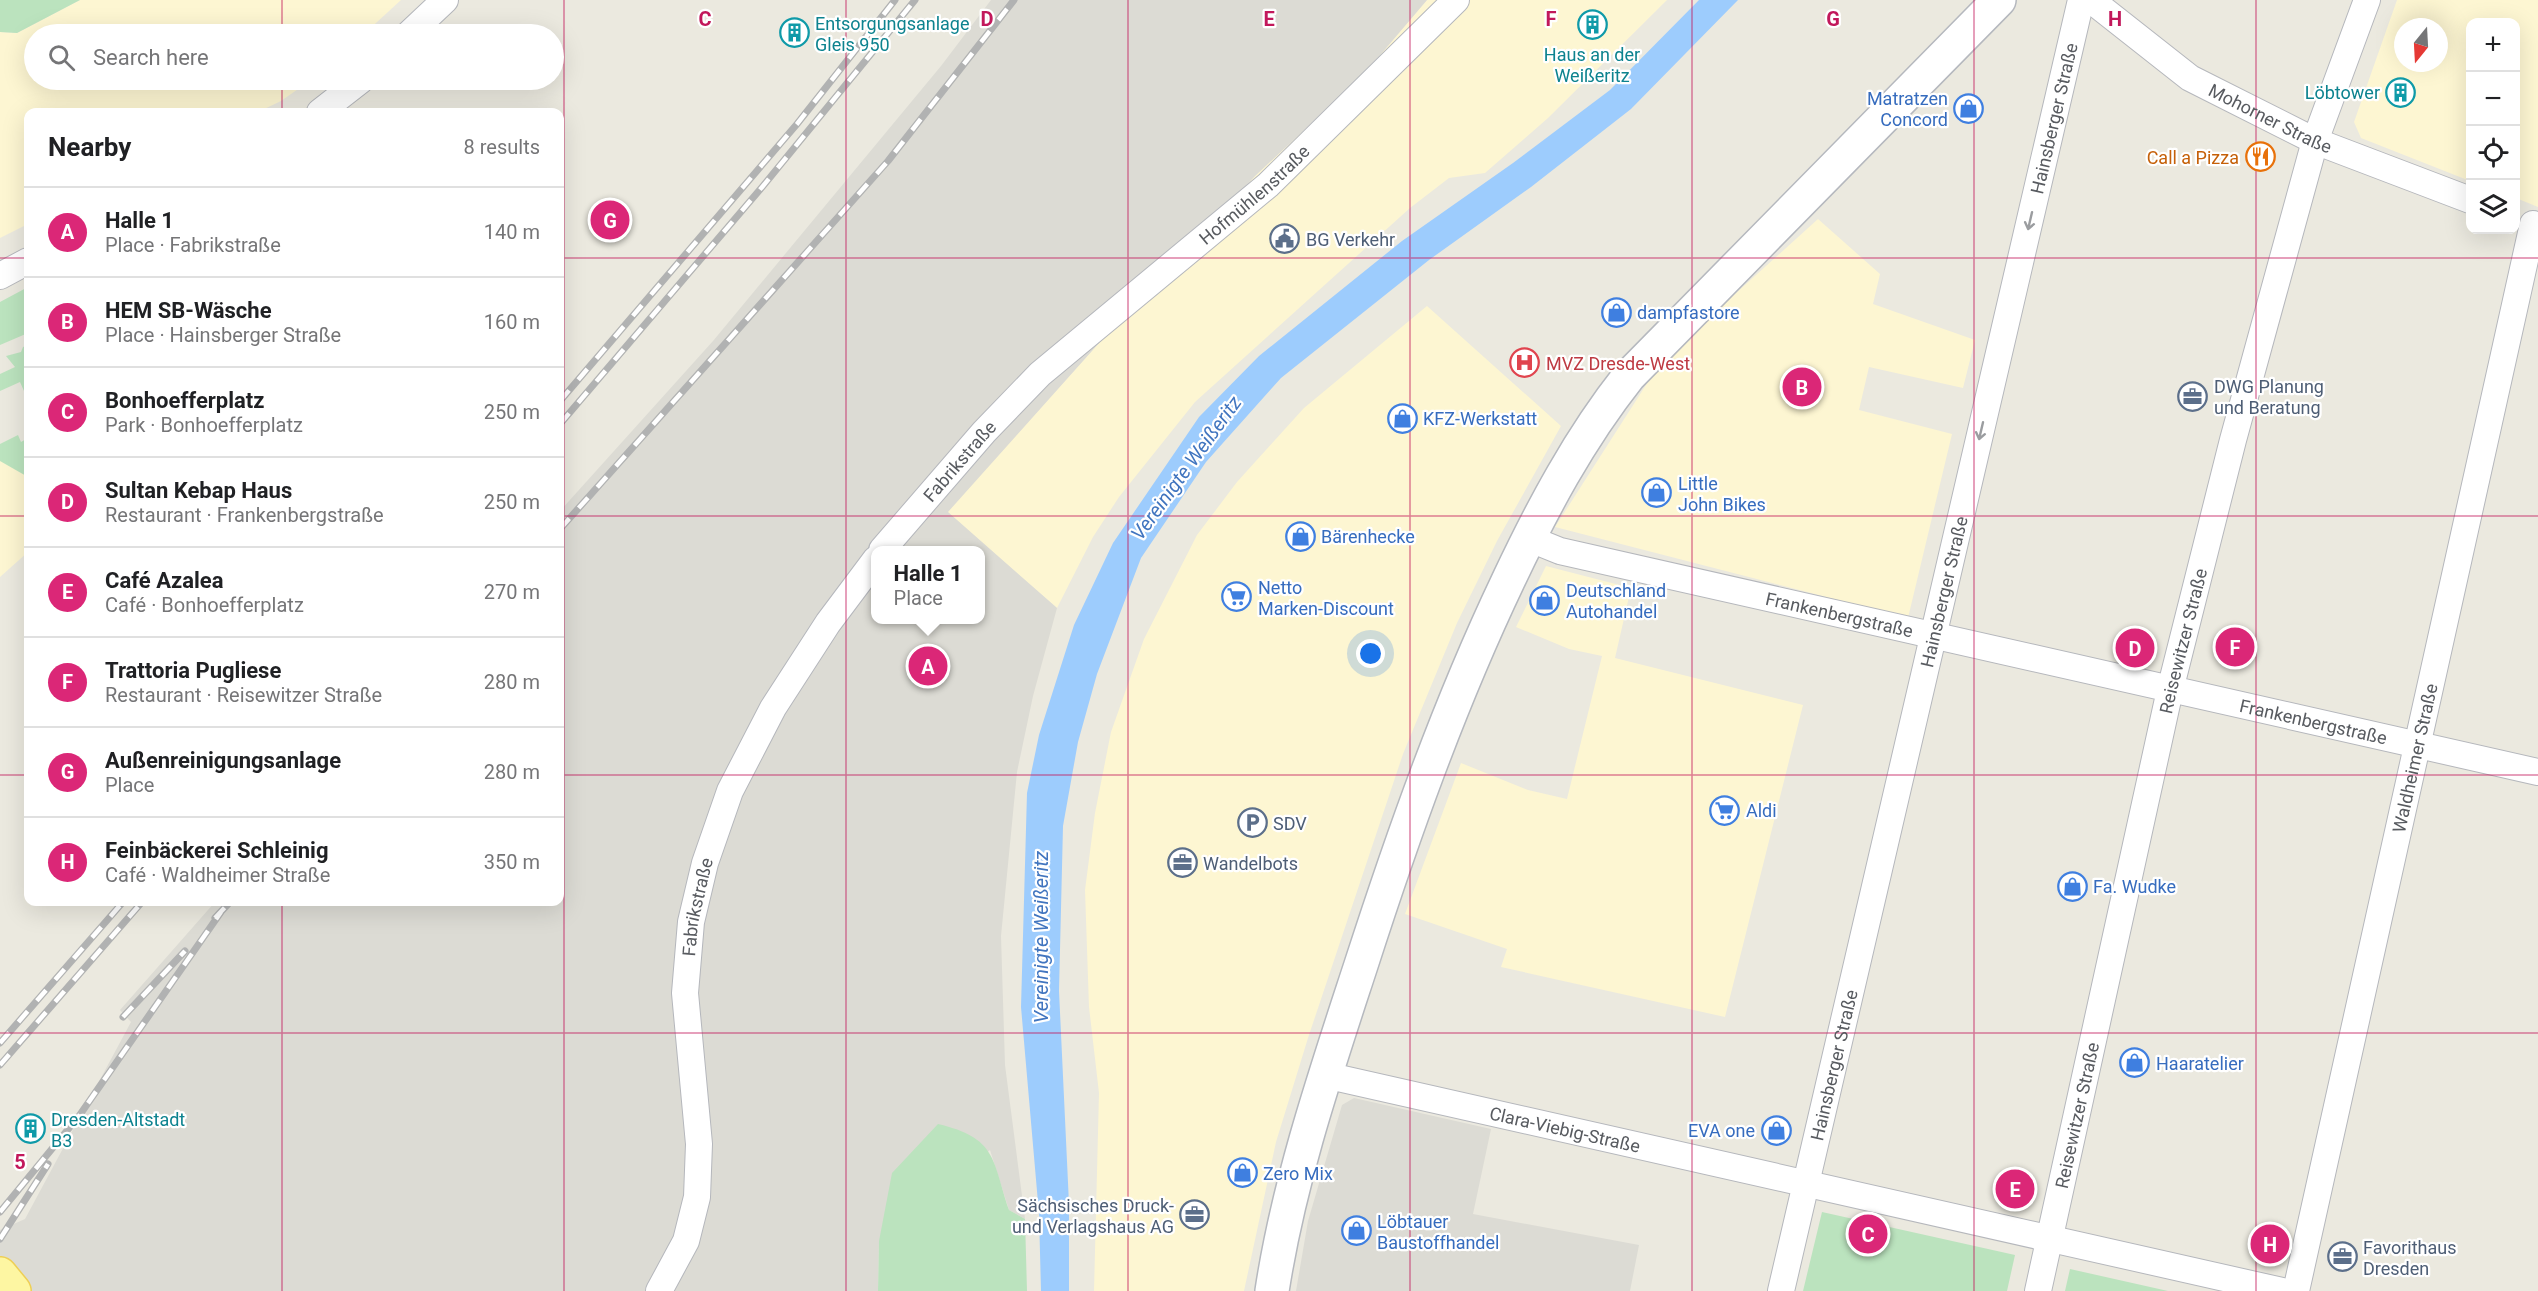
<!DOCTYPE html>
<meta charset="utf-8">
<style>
:root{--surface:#fff;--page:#f6f6f6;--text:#202124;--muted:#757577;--line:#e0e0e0;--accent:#db2777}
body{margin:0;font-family:Roboto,sans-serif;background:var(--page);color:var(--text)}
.controls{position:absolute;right:18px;top:18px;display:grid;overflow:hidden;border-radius:12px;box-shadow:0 6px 24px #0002}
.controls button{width:54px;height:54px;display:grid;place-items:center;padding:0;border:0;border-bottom:2px solid var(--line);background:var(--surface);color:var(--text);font:30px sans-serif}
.compass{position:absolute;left:2394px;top:18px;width:54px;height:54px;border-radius:50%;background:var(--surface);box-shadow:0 6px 24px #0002;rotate:198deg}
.you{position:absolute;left:1371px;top:654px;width:21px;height:21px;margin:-15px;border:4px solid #fff;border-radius:50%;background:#1a73e8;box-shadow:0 0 0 9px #1a73e833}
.badge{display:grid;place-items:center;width:39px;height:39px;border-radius:50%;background:var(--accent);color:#fff;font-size:20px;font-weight:700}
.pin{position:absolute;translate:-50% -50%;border:3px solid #fff;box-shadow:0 2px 6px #0006}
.popup{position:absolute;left:871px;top:546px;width:114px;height:78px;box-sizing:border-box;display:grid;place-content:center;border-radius:12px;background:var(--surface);filter:drop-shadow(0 2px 4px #0005);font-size:20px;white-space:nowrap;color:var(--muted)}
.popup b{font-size:22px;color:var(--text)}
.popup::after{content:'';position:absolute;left:50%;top:100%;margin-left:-12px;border:12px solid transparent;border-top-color:var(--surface)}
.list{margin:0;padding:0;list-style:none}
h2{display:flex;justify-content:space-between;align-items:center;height:78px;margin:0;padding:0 24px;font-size:26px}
h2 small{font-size:20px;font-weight:400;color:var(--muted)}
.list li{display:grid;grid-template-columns:39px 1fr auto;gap:18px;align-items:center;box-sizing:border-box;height:90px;padding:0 24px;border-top:2px solid var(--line)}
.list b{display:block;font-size:22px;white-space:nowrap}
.list p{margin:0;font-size:20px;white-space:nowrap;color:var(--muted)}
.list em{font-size:20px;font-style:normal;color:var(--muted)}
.icon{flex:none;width:33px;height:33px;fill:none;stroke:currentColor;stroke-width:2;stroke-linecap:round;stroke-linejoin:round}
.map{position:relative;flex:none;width:2538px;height:1291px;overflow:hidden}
.search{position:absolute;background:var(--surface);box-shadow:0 6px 24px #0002;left:24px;top:24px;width:540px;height:66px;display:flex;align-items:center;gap:15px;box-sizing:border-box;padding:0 21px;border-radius:33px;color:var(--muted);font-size:22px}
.panel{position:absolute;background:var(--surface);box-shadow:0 6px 24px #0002;left:24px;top:108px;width:540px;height:798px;border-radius:12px}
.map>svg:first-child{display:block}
.commercial{fill:#fdf6d2;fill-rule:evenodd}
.industrial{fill:#dcdbd4;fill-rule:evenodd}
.green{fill:#bbe3be}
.water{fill:#9dccfd}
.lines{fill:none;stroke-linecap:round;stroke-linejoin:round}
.street-casing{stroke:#b5b7bc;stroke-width:28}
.secondary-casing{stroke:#b5b8be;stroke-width:36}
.primary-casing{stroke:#eecf55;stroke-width:36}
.street{stroke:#fff;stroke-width:26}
.secondary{stroke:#fff;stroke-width:33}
.primary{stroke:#fdf6a2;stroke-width:33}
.rail-casing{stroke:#b1b2b2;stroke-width:7}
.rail{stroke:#fff;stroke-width:4.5;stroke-dasharray:14;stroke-linecap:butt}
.oneway{stroke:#9b9da0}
.grid{fill:none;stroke:#c2185b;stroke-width:1.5;stroke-opacity:0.55}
.labels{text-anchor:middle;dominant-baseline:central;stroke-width:4.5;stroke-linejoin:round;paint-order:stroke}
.culture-label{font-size:18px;fill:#0d838f;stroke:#fff;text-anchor:start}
.shop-label{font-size:18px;fill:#366cbe;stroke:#fff;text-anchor:start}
.street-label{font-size:18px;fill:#585b60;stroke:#fff}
.food-label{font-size:18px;fill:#c56008;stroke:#fff;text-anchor:end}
.service-label{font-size:18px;fill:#4e5e75;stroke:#fff;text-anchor:start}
.health-label{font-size:18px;fill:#be3a42;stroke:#fff;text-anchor:start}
.water-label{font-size:20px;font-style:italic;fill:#4175bf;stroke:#fff}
.grid-label{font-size:20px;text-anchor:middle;font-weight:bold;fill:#c2185b;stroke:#fff;stroke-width:4.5;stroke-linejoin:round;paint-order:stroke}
</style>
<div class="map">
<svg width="2538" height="1291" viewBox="0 0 2538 1291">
<rect width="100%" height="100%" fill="#ebe9df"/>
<path class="commercial" d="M80 0H401L364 34H34V80H311L281 101 258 112H28V224L0 238V32L17 33Z
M1427 0H1667L1548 118 1485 173 1449 178 1410 208 1195 402 1119 497 1093 537 1057 608 947 512 1133 305 1255 176 1364 74Z
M2397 0H2538V207L2516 198V22H2470V181L2361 138 2354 122ZM2403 27H2439V63H2403Z
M1818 219 1880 274 1873 304 1975 340 1963 388 1869 367 1859 410 1952 434 1908 618 1555 527 1662 360Z
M1427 306 1561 426 1497 541 1457 623 1403 754 1308 1038 1276 1142 1244 1291H1094L1099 1093 1089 1007 1085 890 1095 813 1111 732 1144 639 1197 535 1237 482 1304 408Z
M0 458 28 470V552L0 577Z
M1546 566 1631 588 1615 658 1803 705 1725 1017 1501 967 1507 949 1405 914 1461 763 1528 790 1567 799 1602 656 1569 649 1516 627Z"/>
<path class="industrial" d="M991 0H1427L1364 74 1255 176 1133 305 948 512 1057 608 1033 696 1017 772 1001 936 1005 1065 1025 1219 1009 1210 990 1150 879 1241 878 1291H0V1230L25 1219 131 1022 120 1010 215 902H560V511L713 341 941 66ZM876 550H980V620H876Z
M1354 1098 1491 1129 1473 1214 1639 1245 1630 1291H1296L1308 1221 1342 1105Z"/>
<path class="green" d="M0 0H80L17 33 0 32Z
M28 287V333L0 345V302Z
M28 345V400L20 382 0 391V374L15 367 6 356 21 352 23 347Z
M18 435 21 442 28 438V477L0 461V444Z
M938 1124C997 1138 992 1159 1009 1210L1025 1219 1027 1291H878L879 1241 892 1173Z
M1822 1212 2015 1255 2007 1291H1803Z
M2070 1269 2168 1291H2065Z"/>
<path class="water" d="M1699 0H1738L1631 109 1531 187 1429 260 1281 378 1206 462 1141 558 1097 674 1078 742 1063 826 1059 991 1069 1204V1291H1041L1039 1214 1021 1007 1027 793 1039 735 1074 625 1113 543 1199 417 1259 356 1402 241 1513 163 1610 90Z"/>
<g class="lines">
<defs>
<g id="street">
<path id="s1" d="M2091 0 2190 78 2315 141 2470 200"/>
<path d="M409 34 445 0"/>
<path d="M320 112 361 80"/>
<path d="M0 276 28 261"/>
<path id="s2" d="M1528 538 1560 551 2538 772"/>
<path id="s3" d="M882 550 984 432 1040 374 1268 185 1456 0"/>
<path id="s4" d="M1325 1075 2282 1291"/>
<path id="s5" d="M659 1291 686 1241 697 1197 699 1144 685 993 691 922 705 863 730 791 773 708 828 623 876 559"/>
<path id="s6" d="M1781 1291 2081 0"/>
<path id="s7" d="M2038 1291 2170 690 2233 440 2315 141 2367 0"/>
<path id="s8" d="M2296 1291 2533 224"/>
</g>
<path id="secondary" d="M1272 1291C1289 1180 1326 1072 1361 965 1403 835 1449 705 1508 581 1542 509 1579 439 1629 376L1999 0"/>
<path id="primary" d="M0 1274 14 1291"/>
</defs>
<use href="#street" class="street-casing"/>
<use href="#secondary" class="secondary-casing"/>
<use href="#primary" class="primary-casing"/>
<use href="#street" class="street"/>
<use href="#secondary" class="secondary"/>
<use href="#primary" class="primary"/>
<defs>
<path id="rail" d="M560 401 797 124 895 0
M560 424 763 186 915 0
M560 529 888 161 1014 0
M215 918 230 902
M123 1017 185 951
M0 1043 123 902
M0 1065 142 902
M0 1212 79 1116 221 912
M0 1239 48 1164"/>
</defs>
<use href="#rail" class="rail-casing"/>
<use href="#rail" class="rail"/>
</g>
<defs><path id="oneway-shaft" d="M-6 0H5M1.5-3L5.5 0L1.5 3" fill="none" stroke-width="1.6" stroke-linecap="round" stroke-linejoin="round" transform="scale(1.5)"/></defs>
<g class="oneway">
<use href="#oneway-shaft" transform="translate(2030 221) rotate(103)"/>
<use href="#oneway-shaft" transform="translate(1981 431) rotate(103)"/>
</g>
<path class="grid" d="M282 0V34M564 0V1291M846 0V1291M1128 0V1291M1410 0V1291M1692 0V1291M1974 0V1291M2256 0V1291M282 80V112M0 258H28M560 258H2538M0 516H28M560 516H2538M0 775H28M560 775H2538M282 902V1291M0 1033H2538"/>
<defs>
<symbol id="building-ring" viewBox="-11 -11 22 22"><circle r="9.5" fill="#fff" stroke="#0f9aa8" stroke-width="1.5"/><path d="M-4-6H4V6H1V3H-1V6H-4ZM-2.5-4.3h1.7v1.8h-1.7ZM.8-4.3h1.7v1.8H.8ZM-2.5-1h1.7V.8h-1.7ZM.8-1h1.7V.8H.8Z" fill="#0f9aa8"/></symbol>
<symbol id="shop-ring" viewBox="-11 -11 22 22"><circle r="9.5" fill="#fff" stroke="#3f7fe0" stroke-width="1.5"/><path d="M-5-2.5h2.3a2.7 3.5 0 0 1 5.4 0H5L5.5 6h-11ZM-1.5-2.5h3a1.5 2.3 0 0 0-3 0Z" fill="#3f7fe0"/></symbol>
<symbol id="restaurant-ring" viewBox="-11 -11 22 22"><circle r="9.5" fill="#fff" stroke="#e8710a" stroke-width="1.5"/><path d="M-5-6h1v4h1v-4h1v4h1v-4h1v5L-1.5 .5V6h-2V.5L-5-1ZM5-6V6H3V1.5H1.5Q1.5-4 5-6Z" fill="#e8710a"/></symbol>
<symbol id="civic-ring" viewBox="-11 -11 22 22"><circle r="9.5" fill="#fff" stroke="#5c6f8a" stroke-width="1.5"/><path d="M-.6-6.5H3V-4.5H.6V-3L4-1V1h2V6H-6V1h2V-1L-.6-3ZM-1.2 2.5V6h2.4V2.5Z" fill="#5c6f8a"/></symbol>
<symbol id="hospital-ring" viewBox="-11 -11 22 22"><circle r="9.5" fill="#fff" stroke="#e0444e" stroke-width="1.5"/><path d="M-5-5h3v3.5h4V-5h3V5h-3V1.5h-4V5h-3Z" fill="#e0444e"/></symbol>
<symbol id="office-ring" viewBox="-11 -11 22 22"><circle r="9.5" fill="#fff" stroke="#5c6f8a" stroke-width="1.5"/><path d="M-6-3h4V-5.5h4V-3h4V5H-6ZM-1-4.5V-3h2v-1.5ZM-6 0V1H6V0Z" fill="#5c6f8a"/></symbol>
<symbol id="supermarket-ring" viewBox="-11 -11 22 22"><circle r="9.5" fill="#fff" stroke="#3f7fe0" stroke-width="1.5"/><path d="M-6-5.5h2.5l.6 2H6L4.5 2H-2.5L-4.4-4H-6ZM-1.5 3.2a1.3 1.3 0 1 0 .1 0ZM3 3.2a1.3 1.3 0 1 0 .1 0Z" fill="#3f7fe0"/></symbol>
<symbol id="parking-ring" viewBox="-11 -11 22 22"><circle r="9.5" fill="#fff" stroke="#5c6f8a" stroke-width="1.5"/><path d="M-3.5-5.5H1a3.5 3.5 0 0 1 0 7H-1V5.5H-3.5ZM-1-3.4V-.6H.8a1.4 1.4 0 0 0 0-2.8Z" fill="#5c6f8a"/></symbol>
</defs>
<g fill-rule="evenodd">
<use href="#building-ring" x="1576" y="8" width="33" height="33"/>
<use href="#building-ring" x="778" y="16" width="33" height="33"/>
<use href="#building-ring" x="2384" y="76" width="33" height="33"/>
<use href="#shop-ring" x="1952" y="92" width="33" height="33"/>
<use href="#restaurant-ring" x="2244" y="140" width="33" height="33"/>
<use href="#civic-ring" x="1268" y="222" width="33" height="33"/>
<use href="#shop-ring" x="1600" y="296" width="33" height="33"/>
<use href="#hospital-ring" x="1508" y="346" width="33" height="33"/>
<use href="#office-ring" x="2176" y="380" width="33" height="33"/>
<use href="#shop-ring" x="1386" y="402" width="33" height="33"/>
<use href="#shop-ring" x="1640" y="476" width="33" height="33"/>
<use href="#shop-ring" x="1284" y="520" width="33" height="33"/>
<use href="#supermarket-ring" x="1220" y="580" width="33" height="33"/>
<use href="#shop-ring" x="1528" y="584" width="33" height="33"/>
<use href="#supermarket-ring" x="1708" y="794" width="33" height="33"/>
<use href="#parking-ring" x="1236" y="806" width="33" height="33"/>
<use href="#office-ring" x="1166" y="846" width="33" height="33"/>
<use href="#shop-ring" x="2056" y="870" width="33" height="33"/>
<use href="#shop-ring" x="2118" y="1046" width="33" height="33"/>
<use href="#building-ring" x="14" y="1112" width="33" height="33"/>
<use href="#shop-ring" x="1760" y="1114" width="33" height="33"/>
<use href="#shop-ring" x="1226" y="1156" width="33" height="33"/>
<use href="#office-ring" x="1178" y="1198" width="33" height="33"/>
<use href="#shop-ring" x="1340" y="1214" width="33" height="33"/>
<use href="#office-ring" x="2326" y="1240" width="33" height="33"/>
</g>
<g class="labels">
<g class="culture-label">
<text x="815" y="23">Entsorgungsanlage<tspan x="815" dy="21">Gleis 950</tspan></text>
<text x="1592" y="54" text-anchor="middle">Haus an der<tspan x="1592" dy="21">Weißeritz</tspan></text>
<text x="2380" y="92" text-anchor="end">Löbtower</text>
<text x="51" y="1119">Dresden-Altstadt<tspan x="51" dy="21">B3</tspan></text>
</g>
<g class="shop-label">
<text x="1948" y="98" text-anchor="end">Matratzen<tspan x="1948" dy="21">Concord</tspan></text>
<text x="1637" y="312">dampfastore</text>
<text x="1423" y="418">KFZ-Werkstatt</text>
<text x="1678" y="483">Little<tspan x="1678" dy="21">John Bikes</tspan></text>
<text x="1321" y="536">Bärenhecke</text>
<text x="1258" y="587">Netto<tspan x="1258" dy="21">Marken-Discount</tspan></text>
<text x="1566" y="590">Deutschland<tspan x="1566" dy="21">Autohandel</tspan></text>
<text x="1746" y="810">Aldi</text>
<text x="2093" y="886">Fa. Wudke</text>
<text x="2156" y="1063">Haaratelier</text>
<text x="1755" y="1130" text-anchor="end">EVA one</text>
<text x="1263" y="1173">Zero Mix</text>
<text x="1377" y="1221">Löbtauer<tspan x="1377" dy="21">Baustoffhandel</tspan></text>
</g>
<g class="street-label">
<text stroke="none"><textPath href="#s1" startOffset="216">Mohorner Straße</textPath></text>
<text stroke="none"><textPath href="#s6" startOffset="1204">Hainsberger Straße</textPath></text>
<text stroke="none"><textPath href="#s3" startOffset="516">Hofmühlenstraße</textPath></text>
<text stroke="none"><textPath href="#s3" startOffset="118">Fabrikstraße</textPath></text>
<text stroke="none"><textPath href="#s6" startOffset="718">Hainsberger Straße</textPath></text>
<text stroke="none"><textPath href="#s2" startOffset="321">Frankenbergstraße</textPath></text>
<text stroke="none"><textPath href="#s7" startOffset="666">Reisewitzer Straße</textPath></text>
<text stroke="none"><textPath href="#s2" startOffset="807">Frankenbergstraße</textPath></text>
<text stroke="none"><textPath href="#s8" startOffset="546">Waldheimer Straße</textPath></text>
<text stroke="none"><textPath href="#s5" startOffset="394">Fabrikstraße</textPath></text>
<text stroke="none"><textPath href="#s6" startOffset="232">Hainsberger Straße</textPath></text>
<text stroke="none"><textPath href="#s7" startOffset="180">Reisewitzer Straße</textPath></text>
<text stroke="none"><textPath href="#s4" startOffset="246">Clara-Viebig-Straße</textPath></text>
</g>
<g class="food-label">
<text x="2239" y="157">Call a Pizza</text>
</g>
<g class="service-label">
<text x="1306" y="239">BG Verkehr</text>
<text x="2214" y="386">DWG Planung<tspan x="2214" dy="21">und Beratung</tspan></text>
<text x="1273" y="823">SDV</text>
<text x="1203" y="863">Wandelbots</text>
<text x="1174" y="1205" text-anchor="end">Sächsisches Druck-<tspan x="1174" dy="21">und Verlagshaus AG</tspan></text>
<text x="2363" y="1247">Favorithaus<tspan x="2363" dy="21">Dresden</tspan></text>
</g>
<g class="health-label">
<text x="1546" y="363">MVZ Dresde-West</text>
</g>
<g class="water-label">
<text transform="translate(1186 468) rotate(-54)">Vereinigte Weißeritz</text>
<text transform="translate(1041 937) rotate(-90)">Vereinigte Weißeritz</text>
</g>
</g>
<g class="grid-label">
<text x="705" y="26">C</text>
<text x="987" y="26">D</text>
<text x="1269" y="26">E</text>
<text x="1551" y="26">F</text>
<text x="1833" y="26">G</text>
<text x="2115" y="26">H</text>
<text x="20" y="1169">5</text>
</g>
</svg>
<div class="controls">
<button>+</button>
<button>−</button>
<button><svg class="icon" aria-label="locate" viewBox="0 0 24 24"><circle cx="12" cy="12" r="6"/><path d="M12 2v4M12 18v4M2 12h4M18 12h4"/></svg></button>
<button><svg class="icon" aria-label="layers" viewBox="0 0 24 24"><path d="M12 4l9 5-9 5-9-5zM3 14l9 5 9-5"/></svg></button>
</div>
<svg class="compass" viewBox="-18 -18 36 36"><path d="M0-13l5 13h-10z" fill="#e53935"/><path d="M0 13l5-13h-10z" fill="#757577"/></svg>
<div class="you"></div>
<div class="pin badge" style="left:928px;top:666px">A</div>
<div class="popup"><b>Halle 1</b>Place</div>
<div class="pin badge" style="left:1802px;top:387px">B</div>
<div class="pin badge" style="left:1868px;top:1234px">C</div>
<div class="pin badge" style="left:2135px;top:648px">D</div>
<div class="pin badge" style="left:2015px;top:1189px">E</div>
<div class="pin badge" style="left:2235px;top:647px">F</div>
<div class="pin badge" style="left:610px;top:220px">G</div>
<div class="pin badge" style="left:2270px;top:1244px">H</div>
<div class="search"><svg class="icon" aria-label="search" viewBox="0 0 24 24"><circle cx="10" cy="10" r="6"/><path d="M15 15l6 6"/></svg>Search here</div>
<section class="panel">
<h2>Nearby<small>8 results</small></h2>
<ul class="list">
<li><span class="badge">A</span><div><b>Halle 1</b><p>Place · Fabrikstraße</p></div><em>140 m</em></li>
<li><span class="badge">B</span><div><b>HEM SB-Wäsche</b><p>Place · Hainsberger Straße</p></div><em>160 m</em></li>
<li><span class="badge">C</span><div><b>Bonhoefferplatz</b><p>Park · Bonhoefferplatz</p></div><em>250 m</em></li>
<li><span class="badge">D</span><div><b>Sultan Kebap Haus</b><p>Restaurant · Frankenbergstraße</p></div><em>250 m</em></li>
<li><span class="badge">E</span><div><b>Café Azalea</b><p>Café · Bonhoefferplatz</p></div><em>270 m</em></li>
<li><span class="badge">F</span><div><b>Trattoria Pugliese</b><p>Restaurant · Reisewitzer Straße</p></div><em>280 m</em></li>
<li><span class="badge">G</span><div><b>Außenreinigungsanlage</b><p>Place</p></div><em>280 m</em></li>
<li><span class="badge">H</span><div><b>Feinbäckerei Schleinig</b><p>Café · Waldheimer Straße</p></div><em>350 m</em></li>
</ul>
</section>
</div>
